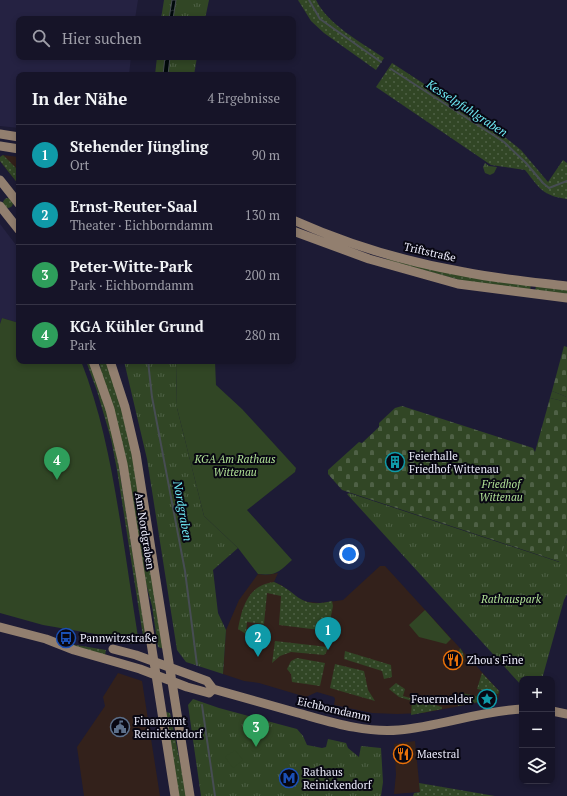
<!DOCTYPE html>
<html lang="de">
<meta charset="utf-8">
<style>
:root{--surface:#161428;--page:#1f1d30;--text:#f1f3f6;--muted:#9e9ea8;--line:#353345;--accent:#f888ea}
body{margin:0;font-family:"PT Serif",serif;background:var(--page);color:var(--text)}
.controls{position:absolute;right:12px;bottom:12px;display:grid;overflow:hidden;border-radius:8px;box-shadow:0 2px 6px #0003}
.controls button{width:36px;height:36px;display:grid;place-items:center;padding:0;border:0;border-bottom:1px solid var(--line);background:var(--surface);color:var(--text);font:20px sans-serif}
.you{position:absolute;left:349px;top:554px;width:14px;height:14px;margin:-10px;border:3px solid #fff;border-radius:50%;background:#1a73e8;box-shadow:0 0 0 6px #1a73e833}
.badge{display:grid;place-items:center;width:26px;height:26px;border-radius:50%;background:var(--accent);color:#fff;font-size:13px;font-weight:700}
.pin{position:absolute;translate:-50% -33px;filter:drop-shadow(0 1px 2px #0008)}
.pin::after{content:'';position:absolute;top:21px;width:14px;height:12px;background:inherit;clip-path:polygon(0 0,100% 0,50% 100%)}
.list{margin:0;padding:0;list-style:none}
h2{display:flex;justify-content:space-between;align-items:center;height:52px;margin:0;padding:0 16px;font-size:17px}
h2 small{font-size:13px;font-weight:400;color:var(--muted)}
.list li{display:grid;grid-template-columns:26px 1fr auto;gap:12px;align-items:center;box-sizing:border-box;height:60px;padding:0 16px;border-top:1px solid var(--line)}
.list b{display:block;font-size:15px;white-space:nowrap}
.list p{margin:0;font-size:13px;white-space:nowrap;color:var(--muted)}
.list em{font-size:13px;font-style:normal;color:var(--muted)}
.icon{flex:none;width:22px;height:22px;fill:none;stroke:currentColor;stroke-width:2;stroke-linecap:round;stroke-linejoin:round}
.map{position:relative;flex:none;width:567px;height:796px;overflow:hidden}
.search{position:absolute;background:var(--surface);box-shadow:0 2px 6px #0003;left:16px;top:16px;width:280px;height:44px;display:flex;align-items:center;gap:10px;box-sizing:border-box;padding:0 14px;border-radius:8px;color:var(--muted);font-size:15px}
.panel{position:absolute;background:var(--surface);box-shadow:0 2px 6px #0003;left:16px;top:72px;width:280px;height:292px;border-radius:8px}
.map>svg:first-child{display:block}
.commercial{fill:#33211b}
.built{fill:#252242}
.grass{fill:url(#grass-dots)}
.cemetery{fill:url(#cemetery-stones)}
.park{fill:url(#park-tufts)}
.garden{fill:#314625}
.water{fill:url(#water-ripples);stroke:#474d53}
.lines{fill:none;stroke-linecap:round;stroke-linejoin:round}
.stream{stroke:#474d53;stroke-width:2}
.secondary{stroke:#927f6f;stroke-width:9}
.labels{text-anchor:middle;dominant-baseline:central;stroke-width:4;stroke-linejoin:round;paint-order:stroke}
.street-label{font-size:11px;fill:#ededfc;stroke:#080712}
.poi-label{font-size:11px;fill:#ededfc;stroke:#080712;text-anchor:start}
.park-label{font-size:11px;font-style:italic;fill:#b0e196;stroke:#080712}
.water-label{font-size:12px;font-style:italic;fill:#6febf5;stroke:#080712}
</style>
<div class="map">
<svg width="567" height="796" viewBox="0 0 567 796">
<defs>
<pattern id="grass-dots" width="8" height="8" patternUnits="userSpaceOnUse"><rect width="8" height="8" fill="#314625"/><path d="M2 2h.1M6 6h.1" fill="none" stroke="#4f6146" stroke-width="1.8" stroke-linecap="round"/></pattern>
<pattern id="cemetery-stones" width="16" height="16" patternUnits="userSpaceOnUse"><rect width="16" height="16" fill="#314625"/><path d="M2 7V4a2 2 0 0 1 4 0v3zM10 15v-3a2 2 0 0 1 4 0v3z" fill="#4f6146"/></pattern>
<pattern id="park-tufts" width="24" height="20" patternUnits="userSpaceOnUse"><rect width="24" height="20" fill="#314625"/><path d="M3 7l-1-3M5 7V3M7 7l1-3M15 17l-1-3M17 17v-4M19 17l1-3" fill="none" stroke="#4f6146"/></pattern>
<pattern id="water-ripples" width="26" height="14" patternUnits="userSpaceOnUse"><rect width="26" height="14" fill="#00090b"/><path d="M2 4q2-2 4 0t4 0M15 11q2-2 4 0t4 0" fill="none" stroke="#262d2f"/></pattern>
</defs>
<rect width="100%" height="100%" fill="#1d1b35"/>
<path class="commercial" d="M3 155 19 157V185L0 161V157Z
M380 566H385L500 692 498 699 423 713 397 714 372 713 334 705 335 699 334 697 317 692 306 697 259 683 244 681 223 674 226 630 239 600 258 574 266 575 278 573 274 582 281 585 299 599 308 602 321 603 343 600Z
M118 673 142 681 160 796H84L77 747 105 706 103 697Z
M415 741 420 792 394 794 396 774 394 744Z"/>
<path class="built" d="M0 0H138L135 19H19V57H131L129 75H19V128L0 126Z
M0 224 19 249V323L2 318 0 324Z"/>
<path class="grass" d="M298 0H316C328 25 361 42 384 58L376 70 324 33 311 21Z
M392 63 501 134 521 150 548 182 563 160 567 163V199C542 196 539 187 525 170L491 165 376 87Z
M3 155 19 171V185L0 161V157Z
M3 203a5 5 0 1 1 10 0a5 5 0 1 1-10 0Z
M387 259 531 285 530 290 464 281 386 260Z
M536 286 567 290V294L535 291Z
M86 361H89L107 412 116 449 146 637 143 635 142 630 117 470 111 439 97 391Z
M99 361H106L114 383 130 439 164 649 158 647 152 606 144 576Z
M274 582C300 593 298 609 332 601L333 606 328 631 279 625 281 596 267 593 264 624 247 622 246 634 238 629C242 607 248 585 274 582Z
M275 641 328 647 326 653 324 655 291 652 280 656 272 663Z
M70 644 106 650 105 655 73 646Z
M460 648C464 653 465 658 462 665L459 666 455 664Z
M345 651 391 665 392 677 384 679 382 671 344 659Z
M297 658 325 663 320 686 292 682 291 674 287 669 291 661Z
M335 664 364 671 368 690 375 701 330 688Z
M482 673 499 691 498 694 477 689Z
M396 683 405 689 403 696 442 707V709L411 715 412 701 399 697 389 689Z
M462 693 485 698 488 700 458 706Z
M166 712 170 713 187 796H178Z
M419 783 495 796H413L414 793 420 792Z"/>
<path class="cemetery" d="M564 346 567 347V397L552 391Z
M550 398 567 402V538L560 562 342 490 328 474V470L359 442 362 443 379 427V423L395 408 402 406 533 448 535 452Z"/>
<path class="park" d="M164 0H209L205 19H161Z
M157 57H197L194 75H155Z
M485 163 489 166 497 167 494 173 490 175 485 173 483 167Z
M124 361H176L177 408 204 516 238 548 213 570 218 613 226 630 223 674 186 662 177 650 147 459Z
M552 391 567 397V402L550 398Z
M349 493 559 562 567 538V594L564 600 542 679H522V686L347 494Z
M193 699 219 708 297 729 303 736 307 745 322 748 326 747 328 739 346 743 348 748 359 757 361 746 381 748 383 782 381 796H201L188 705Z"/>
<path class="garden" d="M2 318 19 323V361H81C102 414 112 470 121 526 127 563 132 600 138 637L132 644 101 635 43 625 0 613V324Z
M176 361H215L216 385 242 409 296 468 295 472 247 510 292 560C279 572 276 576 258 574L238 548 204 516 177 408Z
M425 610 451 639 446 644 419 637 409 625Z
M235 750 243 760 233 768 225 757Z"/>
<path class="water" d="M172 0H176L173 19H169Z
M165 57H170L168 75H163Z"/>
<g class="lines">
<path class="stream" d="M309 0 320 19 381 62
M391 69 504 142 526 163 543 183 549 188 567 181
M148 361 152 397 185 571 197 665
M202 705 215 796"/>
<path class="secondary" d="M0 134 19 137
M0 146 19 149
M0 180 19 204
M0 206 19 230
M293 220C347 244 406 262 464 272 498 279 533 282 567 286
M293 231 369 259 458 284 567 298
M93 361 110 409 123 464 175 796
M110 361 125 407 136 454 190 796
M0 627 46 639 74 650 140 669 187 687 209 693 213 689
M113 649 136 655 207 681 213 689C241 697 270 705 298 713 331 722 364 733 399 730 441 726 480 711 522 709
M552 711 567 714"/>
</g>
<defs>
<symbol id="building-ring" viewBox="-11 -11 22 22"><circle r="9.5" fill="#080712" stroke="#0f9aa8" stroke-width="1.5"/><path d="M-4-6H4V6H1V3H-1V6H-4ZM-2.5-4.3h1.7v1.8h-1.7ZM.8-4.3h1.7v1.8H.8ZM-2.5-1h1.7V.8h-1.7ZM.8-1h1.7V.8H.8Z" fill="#0f9aa8"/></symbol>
<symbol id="bus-ring" viewBox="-11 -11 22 22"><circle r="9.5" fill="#080712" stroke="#1a4fb4" stroke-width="1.5"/><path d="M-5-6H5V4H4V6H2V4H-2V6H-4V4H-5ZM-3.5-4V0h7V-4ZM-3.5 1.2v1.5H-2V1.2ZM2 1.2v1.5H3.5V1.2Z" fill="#1a4fb4"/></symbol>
<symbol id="restaurant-ring" viewBox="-11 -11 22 22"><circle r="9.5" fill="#080712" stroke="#e8710a" stroke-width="1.5"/><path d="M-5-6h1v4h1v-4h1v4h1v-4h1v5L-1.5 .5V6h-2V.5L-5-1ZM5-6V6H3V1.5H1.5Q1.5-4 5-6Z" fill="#e8710a"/></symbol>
<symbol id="sight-ring" viewBox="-11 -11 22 22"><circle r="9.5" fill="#080712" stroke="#0f9aa8" stroke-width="1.5"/><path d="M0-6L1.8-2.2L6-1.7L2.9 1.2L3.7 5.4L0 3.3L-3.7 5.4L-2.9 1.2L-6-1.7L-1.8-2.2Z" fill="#0f9aa8"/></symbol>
<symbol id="civic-ring" viewBox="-11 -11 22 22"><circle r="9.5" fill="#080712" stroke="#5c6f8a" stroke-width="1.5"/><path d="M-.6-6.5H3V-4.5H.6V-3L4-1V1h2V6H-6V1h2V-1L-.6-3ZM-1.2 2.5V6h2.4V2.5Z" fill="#5c6f8a"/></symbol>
<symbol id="metro-ring" viewBox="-11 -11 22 22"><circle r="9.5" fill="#080712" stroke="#1a4fb4" stroke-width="1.5"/><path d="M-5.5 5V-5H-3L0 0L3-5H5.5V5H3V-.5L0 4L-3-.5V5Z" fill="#1a4fb4"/></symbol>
</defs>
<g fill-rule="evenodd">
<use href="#building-ring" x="384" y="451" width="22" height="22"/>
<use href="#bus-ring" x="55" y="627" width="22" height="22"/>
<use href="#restaurant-ring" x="442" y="649" width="22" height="22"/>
<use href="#sight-ring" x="476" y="688" width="22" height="22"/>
<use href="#civic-ring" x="109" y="716" width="22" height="22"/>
<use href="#restaurant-ring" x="392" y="743" width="22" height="22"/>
<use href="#metro-ring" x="278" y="767" width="22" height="22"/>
</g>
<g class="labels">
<g class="street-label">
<text transform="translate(430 252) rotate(13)">Triftstraße</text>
<text transform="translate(145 531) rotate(81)">Am Nordgraben</text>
<text transform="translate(334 709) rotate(13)">Eichborndamm</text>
</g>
<g class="poi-label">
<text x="409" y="456">Feierhalle<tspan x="409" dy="13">Friedhof Wittenau</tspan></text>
<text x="80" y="638">Pannwitzstraße</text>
<text x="467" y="660">Zhou's Fine</text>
<text x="473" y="699" text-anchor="end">Feuermelder</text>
<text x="134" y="721">Finanzamt<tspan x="134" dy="13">Reinickendorf</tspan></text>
<text x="417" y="754">Maestral</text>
<text x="303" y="772">Rathaus<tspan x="303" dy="13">Reinickendorf</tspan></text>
</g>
<g class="park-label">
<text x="235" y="459">KGA Am Rathaus<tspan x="235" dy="13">Wittenau</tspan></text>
<text x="501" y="484">Friedhof<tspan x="501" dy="13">Wittenau</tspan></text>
<text x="511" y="599">Rathauspark</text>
</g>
<g class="water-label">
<text transform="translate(467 108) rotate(33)">Kesselpfuhlgraben</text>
<text transform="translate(183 511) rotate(80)">Nordgraben</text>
</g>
</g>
</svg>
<div class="controls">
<button>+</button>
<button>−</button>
<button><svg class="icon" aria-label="layers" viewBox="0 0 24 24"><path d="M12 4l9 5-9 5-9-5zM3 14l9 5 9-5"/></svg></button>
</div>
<div class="you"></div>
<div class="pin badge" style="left:328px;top:650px;background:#0f9aa8">1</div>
<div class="pin badge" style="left:258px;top:657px;background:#0f9aa8">2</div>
<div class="pin badge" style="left:256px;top:747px;background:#2e9e5b">3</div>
<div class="pin badge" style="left:57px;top:480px;background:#2e9e5b">4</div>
<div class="search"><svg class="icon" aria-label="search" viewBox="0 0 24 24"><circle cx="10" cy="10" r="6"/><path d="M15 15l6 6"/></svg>Hier suchen</div>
<section class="panel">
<h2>In der Nähe<small>4 Ergebnisse</small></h2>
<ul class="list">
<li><span class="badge" style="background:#0f9aa8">1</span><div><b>Stehender Jüngling</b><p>Ort</p></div><em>90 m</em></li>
<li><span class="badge" style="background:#0f9aa8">2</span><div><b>Ernst-Reuter-Saal</b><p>Theater · Eichborndamm</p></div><em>130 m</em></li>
<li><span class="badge" style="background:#2e9e5b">3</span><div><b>Peter-Witte-Park</b><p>Park · Eichborndamm</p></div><em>200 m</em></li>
<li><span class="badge" style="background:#2e9e5b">4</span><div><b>KGA Kühler Grund</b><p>Park</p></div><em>280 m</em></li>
</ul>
</section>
</div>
